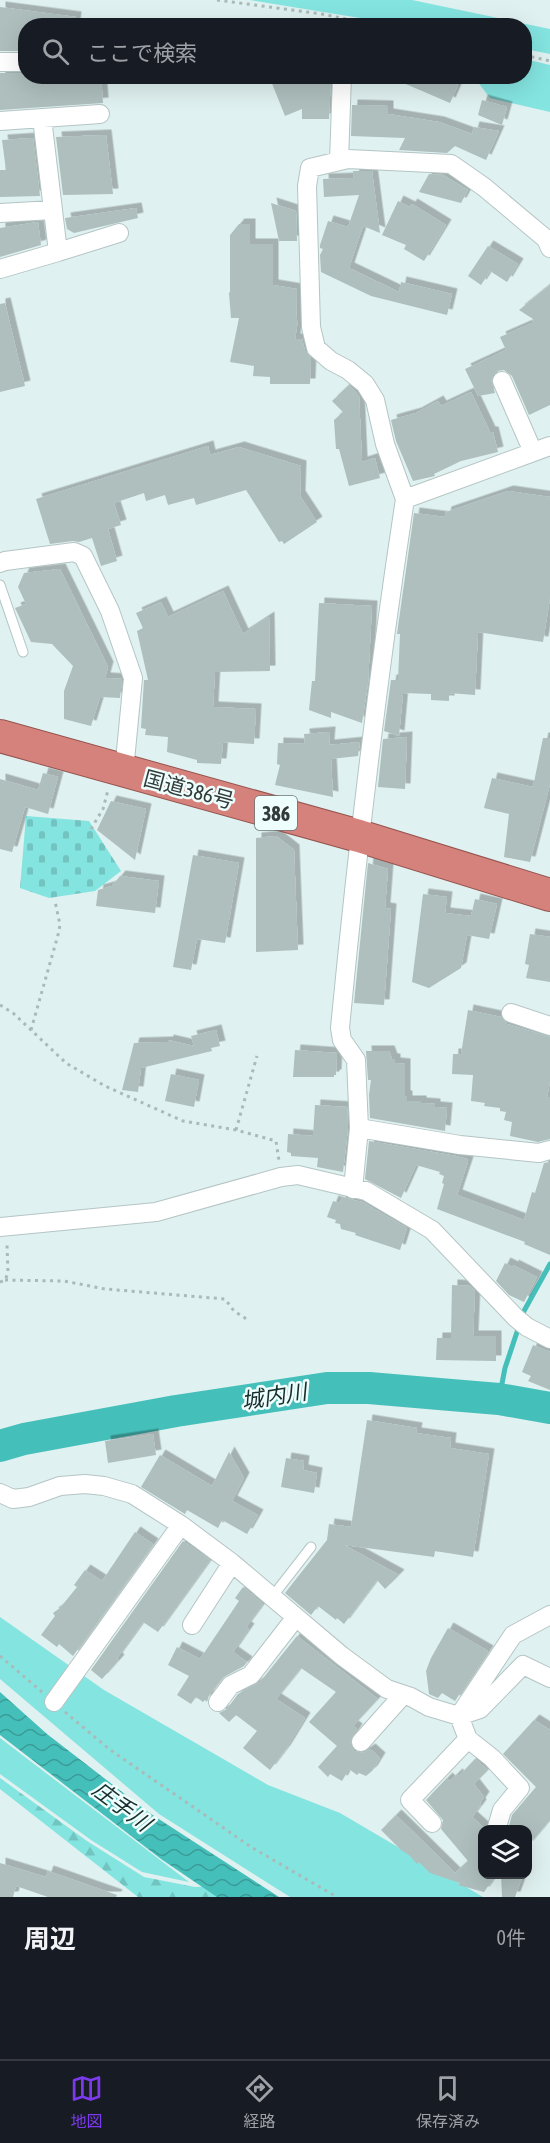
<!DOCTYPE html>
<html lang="ja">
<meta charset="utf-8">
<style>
:root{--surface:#171b24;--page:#242831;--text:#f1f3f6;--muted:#9ea1a6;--line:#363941;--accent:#7c3aed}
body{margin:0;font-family:"Asap Condensed","Noto Sans JP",sans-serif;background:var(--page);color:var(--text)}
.controls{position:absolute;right:18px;bottom:18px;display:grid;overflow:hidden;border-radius:12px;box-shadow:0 6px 24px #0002}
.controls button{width:54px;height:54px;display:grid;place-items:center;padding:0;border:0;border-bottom:2px solid var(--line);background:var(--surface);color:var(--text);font:30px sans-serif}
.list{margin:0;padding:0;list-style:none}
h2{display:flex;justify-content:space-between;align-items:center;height:78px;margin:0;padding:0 24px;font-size:26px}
h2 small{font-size:20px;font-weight:400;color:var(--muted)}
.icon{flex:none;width:33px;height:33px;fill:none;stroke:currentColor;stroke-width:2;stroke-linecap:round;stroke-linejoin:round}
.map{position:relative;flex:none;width:550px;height:1897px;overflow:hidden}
.search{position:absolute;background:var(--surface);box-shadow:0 6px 24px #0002;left:18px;right:18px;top:18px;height:66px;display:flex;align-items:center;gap:15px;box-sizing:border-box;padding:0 21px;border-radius:24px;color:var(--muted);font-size:22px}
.sheet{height:162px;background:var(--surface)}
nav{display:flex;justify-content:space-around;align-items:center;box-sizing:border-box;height:84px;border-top:2px solid var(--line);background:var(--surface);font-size:16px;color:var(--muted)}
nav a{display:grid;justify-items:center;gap:3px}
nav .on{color:var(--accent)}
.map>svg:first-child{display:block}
.grass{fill:#84e4e0}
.forest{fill:url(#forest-firs)}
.cemetery{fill:url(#cemetery-stones)}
.water{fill:url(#water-waves)}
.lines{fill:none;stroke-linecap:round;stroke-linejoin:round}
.stream{stroke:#45bfba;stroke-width:5}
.river{stroke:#45bfba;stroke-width:32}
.building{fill:#aebfbe;filter:url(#shadow)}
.service-casing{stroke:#b4c5c4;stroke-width:11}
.minor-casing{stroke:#b4c5c4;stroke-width:20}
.trunk-casing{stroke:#96544f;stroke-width:34}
.path{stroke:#abbab9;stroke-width:3;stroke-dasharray:3 4.5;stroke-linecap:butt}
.service{stroke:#fff;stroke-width:9}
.minor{stroke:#fff;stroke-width:18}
.trunk{stroke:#d6827c;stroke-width:32}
.labels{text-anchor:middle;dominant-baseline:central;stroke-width:5;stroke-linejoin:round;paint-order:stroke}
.shield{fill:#edfefd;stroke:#6b7574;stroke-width:1.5}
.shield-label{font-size:20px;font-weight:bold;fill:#333a3a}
.street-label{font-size:21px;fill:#333a3a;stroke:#edfefd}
.water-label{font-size:22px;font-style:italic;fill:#182e2d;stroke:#edfefd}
</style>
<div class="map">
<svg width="550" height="1897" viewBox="0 0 550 1897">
<defs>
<pattern id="forest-firs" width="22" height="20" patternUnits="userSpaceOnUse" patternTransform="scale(1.5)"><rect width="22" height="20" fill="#84e4e0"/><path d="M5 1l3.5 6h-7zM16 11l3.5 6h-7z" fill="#72c4c1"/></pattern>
<pattern id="cemetery-stones" width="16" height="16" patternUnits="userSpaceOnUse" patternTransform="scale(1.5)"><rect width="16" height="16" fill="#84e4e0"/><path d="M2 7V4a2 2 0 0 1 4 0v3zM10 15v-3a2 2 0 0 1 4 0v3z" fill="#72c4c1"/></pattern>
<pattern id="water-waves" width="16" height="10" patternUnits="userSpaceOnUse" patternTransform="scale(1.5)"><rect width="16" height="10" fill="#45bfba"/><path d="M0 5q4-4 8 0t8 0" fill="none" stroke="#3a9c98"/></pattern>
<filter id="shadow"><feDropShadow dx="5.5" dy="-5.5" stdDeviation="0" flood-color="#0004"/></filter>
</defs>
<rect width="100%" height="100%" fill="#dff1f0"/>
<path class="grass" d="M250 0H412L550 29V54L525 49 524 26 403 25Z
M525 59 550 65V112L490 98 474 77 524 76Z
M0 1617 104 1690 268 1785 340 1813 483 1897H290L159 1814 0 1679Z
M0 1738 189 1882 142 1872 91 1840 0 1774Z"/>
<path class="forest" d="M0 1778 87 1841 144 1877 195 1887 217 1886 231 1897H138L0 1789Z"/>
<path class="cemetery" d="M26 816 89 821 121 871 95 891 49 898 20 888Z"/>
<path class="water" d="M0 1692 47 1734 148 1812 279 1897H217L161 1859 0 1735Z"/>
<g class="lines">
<path class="stream" d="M499 1399 505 1368 524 1311 550 1264"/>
<path class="river" d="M0 1446 24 1439 176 1411 327 1388H369L451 1395 499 1399 550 1408"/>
</g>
<path class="building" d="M0 7 76 17 75 26H26V51H0Z
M0 73H26V76H101L103 103 0 110Z
M269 76H331L329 119H302V109L285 116Z
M387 76H437L458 85 450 103Z
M482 100 507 107 502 125 478 115Z
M352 105 388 106V114L439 122 472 134 474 127 499 131 486 160 455 146 447 153 399 150 405 138 351 136Z
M106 135 113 194 63 195 56 137Z
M33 138 40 196 0 197V170H6L2 140Z
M353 171H372L380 233 363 226 349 268 399 292 401 282 452 294 447 315 371 296 321 272 320 255 323 249 320 248V245L328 221 348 227 359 195 324 197 323 179 354 178Z
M429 174 443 175 468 190 461 203 419 192Z
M398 201 410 207 412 204 446 225 424 261 404 249 406 245 382 235Z
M271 203 296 211 297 241H279Z
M136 208 138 218 74 233 67 229 65 218Z
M38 222 41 245 0 257V228Z
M239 224H250V244H273V285L297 289 296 320H298L295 339H302L305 351 311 358 310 384H270V377L253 376 254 366 230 362 239 318H231L229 293 230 292V235Z
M488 246 518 264 507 282 490 271 481 285 468 276Z
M550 285V405L529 415 512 376 504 370 497 371 493 375 491 380 495 393 478 396 465 369 506 350 500 337 532 323 533 319 519 310Z
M5 303 25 386 0 392V304Z
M349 385 359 396 362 462 375 458 380 478 349 486 339 449H336L334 420 343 412 332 401Z
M471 392 490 432H493L498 452 461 461 434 474 435 476 413 481 396 441 391 420 416 413 438 401 441 406Z
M208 446 210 455 239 447 301 466 300 496 317 522 284 544 282 541 279 542 246 490 196 505 194 498 168 505 165 495 146 501 144 493 114 503 121 525 108 529 117 561 101 566 92 538 79 542 73 541 50 544 36 499Z
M508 491 550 497V598L543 642 478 632 475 695 449 693V701L431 700V694L403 693 399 736 384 731 391 680H398L400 634H397L414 513 445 517 446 512Z
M60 569 108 667 105 678 122 679 120 698 100 697 91 726 64 719V691L73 666 52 644 31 642 15 608 26 604 18 587 24 573Z
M223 591 243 634 269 617 270 671 215 672 213 707 256 709 254 744 223 742 221 764 197 763V760L167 752 168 737 145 735 146 729 141 728 144 680H148L137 631 143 628 136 613 161 602 168 617Z
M319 603 372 606 368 683 362 723 331 712V718L309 710 312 681H315Z
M330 732 329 745 360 742 358 756 331 759 333 797 275 785 280 765 277 764 278 743 305 744 304 734Z
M407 737 405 789 378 787 383 739Z
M543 738H550V784L530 862 504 857 509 814 484 808 492 778 533 787Z
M43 773 58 777 48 814 25 807 12 852 0 849V779L38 790Z
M111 801 146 809 135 860 97 830Z
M276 836 294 850 298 950 256 952V838Z
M193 855 239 863 225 943 197 939 191 970 173 967Z
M368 863 388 869 385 908 391 909 384 1005 354 1003Z
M120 876 159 881 155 913 96 906 98 890 112 886Z
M423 894 447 897 445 913 471 916 475 899 497 904 489 939 467 935 461 968 429 988 412 982Z
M530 934 550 937V982L526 978 529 965 525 964Z
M468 1010 501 1017 507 1024 550 1037V1081L547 1097H550V1139L538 1142 510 1136 512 1122 504 1120 506 1112 500 1111V1108L484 1106 485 1103 471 1101 473 1075 452 1074 453 1054H461Z
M216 1030 220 1046 211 1048 212 1051 141 1068 138 1092 122 1090 134 1043 168 1042V1040L194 1046 191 1036Z
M295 1050 337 1053 336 1075H334V1077H293Z
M366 1051H389L392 1059H395V1063L405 1064V1096H407V1101H421V1103L435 1104V1107L447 1108 445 1131 370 1118 369 1095 371 1080H368Z
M171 1074 199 1080 194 1107 165 1101Z
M315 1105 347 1107 348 1128 343 1172 317 1167 318 1158 291 1156V1153L287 1152 288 1134 313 1136Z
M369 1141 456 1156 467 1159 468 1162 457 1195 524 1220 532 1192 535 1193 544 1163 550 1162V1255L524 1244 525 1242 437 1209 444 1184 442 1183 444 1176 439 1174 440 1172 416 1165 401 1198 365 1179Z
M342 1197 362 1202 407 1228 400 1250 355 1235 356 1233 341 1229 340 1224 335 1223 336 1220 327 1217 333 1201 340 1203Z
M505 1263 513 1267V1265L537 1277 524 1302 509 1295 496 1281Z
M452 1285 470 1286 475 1291 473 1336H496V1361L436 1360 437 1338H451Z
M533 1345 550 1352V1390L528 1381 531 1376 522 1372Z
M367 1420 417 1428 416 1433 451 1438 450 1448 489 1454 473 1557 435 1551 434 1557 344 1545 399 1575 385 1589 377 1580 344 1624 337 1618 336 1620 318 1606 311 1615 285 1593 327 1540 329 1524 351 1527Z
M153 1434 156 1455 108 1463 105 1441Z
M229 1452 244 1478 232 1501 258 1515 247 1534 222 1520 218 1528 187 1510 185 1514 141 1487 160 1455 212 1486Z
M286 1458 304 1461 303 1470 317 1473 314 1493 281 1487Z
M135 1532 153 1544 73 1656 59 1644 57 1647 41 1635 55 1616 53 1613 60 1608 77 1587 74 1585 85 1570 102 1581Z
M183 1541 210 1560 158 1632 143 1622 117 1658 119 1660 102 1679 91 1670Z
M243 1587 263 1604 246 1627 249 1629 233 1652 247 1662 244 1666 222 1678 209 1695 207 1702 205 1700 203 1702 196 1697 191 1704 177 1695 189 1676 168 1665 177 1647 200 1659 239 1601 235 1598Z
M448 1628 488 1651 455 1701 442 1693 438 1698 429 1694 427 1678 426 1671 431 1658Z
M297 1636 378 1699 353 1726 357 1729 350 1740 351 1746 354 1751 364 1753 370 1749 380 1758 372 1771 366 1776 359 1773 357 1775 349 1769 342 1781 330 1774 328 1777 318 1767 337 1746 309 1722 336 1692 301 1668 276 1699 305 1718 286 1749 270 1770 243 1748 257 1731 236 1715 229 1722 219 1713 227 1709 238 1694 260 1682Z
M534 1720 550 1730V1820L528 1846V1830H508L512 1815 536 1787 503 1754Z
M475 1759 488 1770 474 1784 484 1797 480 1803 481 1805 472 1817 483 1827V1875H496L484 1892 458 1885 460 1883 430 1873 419 1862 417 1864 409 1855 401 1850 381 1830 396 1815 455 1873 468 1861 441 1829 443 1820 426 1800 447 1778 450 1781 457 1774 459 1776Z
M0 1863 46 1877 48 1871 117 1895 116 1897H48L16 1886 13 1897H0Z
M501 1875H523L515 1897H502Z"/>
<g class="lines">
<defs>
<path id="service" d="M0 585 23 652
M272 1597 311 1547"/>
<path id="minor" d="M0 62H26
M0 121 100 114
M339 161 342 76
M0 213 53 210
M58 252 119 233
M0 269 58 252 42 118
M502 381 533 452
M405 499 385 444 375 400 365 384 348 370 331 361 316 348 311 327 307 186 310 168 348 159 451 164 484 187 546 239 550 248
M0 563 5 561 74 552 83 556 110 611 133 678 124 771
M511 1013 550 1026
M359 1128 460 1145 539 1153 550 1150
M353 1189 359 1128 356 1060 342 1040 340 1028C357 851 378 675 405 499L550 446
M0 1227 156 1212 281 1177 298 1175 366 1191 432 1230 516 1318 527 1327 550 1339
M0 1493 13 1499 29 1497 60 1486 85 1484 104 1486 132 1494 181 1525 232 1563 342 1656 387 1689 411 1697 429 1707 459 1716 480 1709 523 1665 550 1678
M192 1625 232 1563
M54 1702 181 1525
M218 1702 231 1685 251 1675 296 1617
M361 1742 403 1695
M432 1823 410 1800 468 1739
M496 1830 502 1810 520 1788 492 1758 468 1739 459 1716 513 1635 550 1615"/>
<path id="trunk" d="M0 736 359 836 550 895"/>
</defs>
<use href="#service" class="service-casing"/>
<use href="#minor" class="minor-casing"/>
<use href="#trunk" class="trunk-casing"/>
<path class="path" d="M217 0 322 14 380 26
M524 55 550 61
M91 829 103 809 108 790
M0 1005 13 1013 66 1063 105 1086 183 1121 236 1130 276 1141 279 1161
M31 1030 58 935 60 925 55 901
M236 1130 257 1056
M5 1280 64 1281 105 1289 225 1299 234 1311 248 1320
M0 1282 5 1280 8 1273 7 1244
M0 1656 42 1692
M65 1712 109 1749 251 1847 337 1897"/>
<use href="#service" class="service"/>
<use href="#minor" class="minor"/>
<use href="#trunk" class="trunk"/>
</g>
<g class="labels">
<rect class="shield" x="255" y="796" width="42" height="34" rx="4.5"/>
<g class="shield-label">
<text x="276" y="813">386</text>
</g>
<g class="street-label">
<text transform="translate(189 789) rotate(15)">国道386号</text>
</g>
<g class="water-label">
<text transform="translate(274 1396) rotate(-9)">城内川</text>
<text transform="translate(122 1806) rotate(37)">庄手川</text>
</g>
</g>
</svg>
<div class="controls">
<button><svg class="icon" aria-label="layers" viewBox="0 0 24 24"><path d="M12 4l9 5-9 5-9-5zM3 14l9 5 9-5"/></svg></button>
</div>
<div class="search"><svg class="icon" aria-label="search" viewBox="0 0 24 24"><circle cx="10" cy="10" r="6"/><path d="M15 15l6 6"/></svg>ここで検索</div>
</div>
<section class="sheet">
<h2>周辺<small>0件</small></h2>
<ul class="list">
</ul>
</section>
<nav>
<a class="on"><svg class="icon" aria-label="map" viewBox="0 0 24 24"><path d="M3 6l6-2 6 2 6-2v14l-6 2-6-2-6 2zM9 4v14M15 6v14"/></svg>地図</a>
<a><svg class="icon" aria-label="directions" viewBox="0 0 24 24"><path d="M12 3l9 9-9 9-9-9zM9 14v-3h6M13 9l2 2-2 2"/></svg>経路</a>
<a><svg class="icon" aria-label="saved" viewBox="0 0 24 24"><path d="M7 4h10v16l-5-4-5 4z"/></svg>保存済み</a>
</nav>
